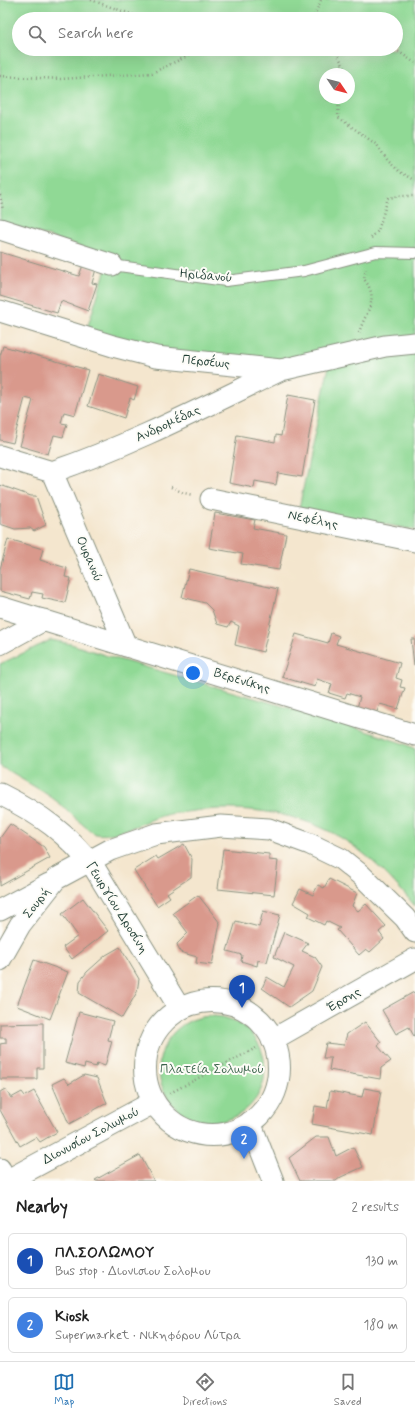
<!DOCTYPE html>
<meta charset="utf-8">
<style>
:root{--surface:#fff;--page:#f2f2f2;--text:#222;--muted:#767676;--line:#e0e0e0;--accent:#1f6fb2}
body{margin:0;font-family:Mynerve,sans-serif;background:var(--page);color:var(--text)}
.compass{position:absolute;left:319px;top:68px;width:36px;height:36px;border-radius:50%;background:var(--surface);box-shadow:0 4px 16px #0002;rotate:125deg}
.you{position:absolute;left:193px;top:673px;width:14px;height:14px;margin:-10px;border:3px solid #fff;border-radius:50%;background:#1a73e8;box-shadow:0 0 0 6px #1a73e833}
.badge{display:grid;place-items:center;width:26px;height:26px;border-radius:50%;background:var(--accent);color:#fff;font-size:13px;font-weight:700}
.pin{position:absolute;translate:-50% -33px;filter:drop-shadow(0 1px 2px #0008)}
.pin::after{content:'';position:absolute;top:21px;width:14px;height:12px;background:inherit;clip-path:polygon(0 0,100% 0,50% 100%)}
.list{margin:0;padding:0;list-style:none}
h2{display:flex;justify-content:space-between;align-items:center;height:52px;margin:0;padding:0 16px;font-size:17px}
h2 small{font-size:13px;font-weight:400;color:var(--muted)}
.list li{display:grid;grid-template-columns:26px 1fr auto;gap:12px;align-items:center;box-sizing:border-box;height:56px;margin:0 8px 8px;padding:0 8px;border:1px solid var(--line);border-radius:6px}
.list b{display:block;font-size:15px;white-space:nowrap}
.list p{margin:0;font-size:13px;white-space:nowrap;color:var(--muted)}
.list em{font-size:13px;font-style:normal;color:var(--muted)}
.icon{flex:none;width:22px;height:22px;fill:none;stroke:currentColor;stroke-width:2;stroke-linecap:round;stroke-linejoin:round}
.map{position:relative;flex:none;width:415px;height:1181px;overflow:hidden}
.search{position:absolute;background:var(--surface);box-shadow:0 4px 16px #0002;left:12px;right:12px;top:12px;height:44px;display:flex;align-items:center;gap:10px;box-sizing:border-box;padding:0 14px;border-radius:22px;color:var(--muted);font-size:15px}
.sheet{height:180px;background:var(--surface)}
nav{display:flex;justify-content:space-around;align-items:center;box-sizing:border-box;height:56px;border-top:1px solid var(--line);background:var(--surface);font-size:11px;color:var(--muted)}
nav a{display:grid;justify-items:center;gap:2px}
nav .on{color:var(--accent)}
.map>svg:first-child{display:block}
.green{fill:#90d995;stroke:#588b64;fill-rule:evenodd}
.building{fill:#d9998c}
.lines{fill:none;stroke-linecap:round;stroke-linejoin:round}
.lane-casing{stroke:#8a9281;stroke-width:12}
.street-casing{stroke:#8a9281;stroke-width:23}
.secondary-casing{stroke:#8a9281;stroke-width:24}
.path{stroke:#8a9281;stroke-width:2.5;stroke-dasharray:1 3;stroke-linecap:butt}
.lane{stroke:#fff;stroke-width:10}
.street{stroke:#fff;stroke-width:21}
.secondary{stroke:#fff;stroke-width:22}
.labels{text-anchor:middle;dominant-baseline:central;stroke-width:4;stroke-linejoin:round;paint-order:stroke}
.street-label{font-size:13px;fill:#1f3d34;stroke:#fdfcf7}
.park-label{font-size:13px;fill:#3b644c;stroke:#fdfcf7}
</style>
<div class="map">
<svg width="415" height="1181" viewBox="0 0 415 1181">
<rect width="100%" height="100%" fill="#fdfcf7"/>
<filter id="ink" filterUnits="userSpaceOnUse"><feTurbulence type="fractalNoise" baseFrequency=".025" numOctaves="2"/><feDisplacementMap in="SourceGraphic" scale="8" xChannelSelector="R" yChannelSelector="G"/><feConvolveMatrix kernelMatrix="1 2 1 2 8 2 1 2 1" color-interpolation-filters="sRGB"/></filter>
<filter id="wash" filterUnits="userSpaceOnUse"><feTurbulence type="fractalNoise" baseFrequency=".012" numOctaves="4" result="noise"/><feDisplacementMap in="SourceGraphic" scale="16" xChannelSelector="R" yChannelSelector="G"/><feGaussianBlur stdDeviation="0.9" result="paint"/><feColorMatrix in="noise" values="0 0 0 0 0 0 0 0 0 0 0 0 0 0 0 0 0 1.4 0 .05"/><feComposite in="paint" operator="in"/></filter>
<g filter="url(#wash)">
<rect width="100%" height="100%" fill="#f4e6ce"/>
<path class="green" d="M0 0H415V530L299 508 333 347 292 363 259 367 85 335 110 256 0 221ZM19 19H396V49H19ZM325 74H349V98H325Z
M51 640 71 644 114 658 335 721 405 744 415 749V906C398 886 380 866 359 850 312 813 245 803 186 812 180 813 172 813 165 815 146 820 116 838 96 834 91 833 71 814 66 809 48 792 21 780 0 766V664Z
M159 1069a53 53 0 1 1 106 0a53 53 0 1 1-106 0Z"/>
<g id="blocks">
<path class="building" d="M0 252 79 276 83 265 96 269 92 283 97 284 88 311 61 301 57 313 0 296Z
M3 346 88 370 75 415 64 412 61 423 67 424 63 437 54 435 48 454 20 446 33 400 25 398 13 443 0 440V356Z
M98 374 138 387 134 400 130 398 124 418 88 406Z
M288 395 315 400 302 477 278 473 276 485 255 481 254 488 229 483 237 435 275 442 276 435 281 436Z
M0 485 31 496H36L46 525 34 531 30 528 15 529 0 524Z
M215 513 255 520 253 528 286 534 279 570 241 564 243 554 209 548Z
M8 539 43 549 40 560 67 568 65 577 71 578 65 603 42 598 43 594 32 592 30 599 0 591V569Z
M189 569 278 589 263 652 235 645 239 626 231 622 228 627 217 624 212 610 205 603 182 597Z
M331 633 339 636 336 644 400 663 396 678 402 680 400 687 405 688 398 709 380 704 376 714 357 708 360 697 347 693 345 698 329 693 332 684 317 679 315 687 282 677 296 634 328 643Z
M411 639H415V665H414Z
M10 824 44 847 50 858 0 886V838Z
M184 844 192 859 191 877 167 893 170 897 157 906 134 870 156 856 158 859Z
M223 849 269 854V860L278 861 274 895 218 889Z
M329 879 357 893 352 906 358 911 366 904 386 926 379 932 384 939 370 952 366 949 359 955 337 930 340 928 326 921 324 925 308 917 310 913 293 903 300 889 313 895 318 885 324 888Z
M198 895 220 923 212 965 196 963 197 957 180 952 177 944 188 933 173 913Z
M83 898 108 931 72 959 63 947 78 936 62 914Z
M263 911 280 915 267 962 258 960 257 966 241 961 242 955 227 951 236 921 259 927Z
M284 932 308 943 302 951 315 957 322 967 312 991 289 1007 262 988 267 977 284 987 294 967 274 957Z
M120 947 139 979 137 992 122 1018 79 993 80 981 87 972 106 955Z
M34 960 68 972 50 1019 17 1006Z
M414 992 415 994V1038L409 1027 396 1034 382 1010Z
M79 1012 113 1021 108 1040 112 1041 105 1066 97 1063 96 1067 85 1064 84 1068 65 1063Z
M365 1022 381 1042 378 1046 391 1061 381 1068 380 1079 329 1070 331 1058H323L326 1043 344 1045 347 1034Z
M43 1023V1068H37V1079H0V1044L6 1043V1038H0V1024Z
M84 1075 97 1078 107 1103 69 1124 52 1084 64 1078 69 1084Z
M364 1088 381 1091 373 1135 312 1124 315 1106 327 1108 330 1091 362 1097Z
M5 1089 11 1098 22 1092 25 1096 34 1091 57 1132 40 1142 36 1137 20 1146 0 1110V1092Z
M316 1137H329L336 1156 353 1147 363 1167 341 1177 336 1181H300L289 1158Z
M140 1155 154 1181H96L95 1180Z"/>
</g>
</g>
<g filter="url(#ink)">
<use href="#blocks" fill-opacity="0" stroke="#8a9281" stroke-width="1"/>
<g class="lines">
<defs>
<path id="lane" d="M112 265 226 281 304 271 376 252 415 253"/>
<path id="street" d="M0 229 112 265
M0 311 113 346 156 357 281 370 385 346 415 343
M0 456 52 472
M52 472C131 445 206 406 281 370
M52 472 126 646
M211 499 415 541
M0 607 415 735
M0 644 44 620
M0 794C40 814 67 833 95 869L180 1009
M0 910 49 884
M0 960 20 925 56 879 110 850 156 834 221 826 269 829 310 844 341 859 361 875 405 918 415 932
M272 1040 415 959
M250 1122 273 1181
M0 1169 5 1181"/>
<path id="secondary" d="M145 1068a67 67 0 1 1 134 0a67 67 0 1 1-134 0Z
M7 1181 154 1102"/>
</defs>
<use href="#lane" class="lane-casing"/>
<use href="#street" class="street-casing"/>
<use href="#secondary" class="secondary-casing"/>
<path class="path" d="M91 0 145 19
M316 19 314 16 321 0
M335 49 346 71 345 74
M395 49 415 63
M0 76 61 79 152 73 202 49
M339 98 338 117 377 145 388 161 400 172 415 180
M0 195 3 210
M371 238 378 231 388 198 400 196H415
M359 333C365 311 381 301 364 279L366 269
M171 487 184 493 193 495
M170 1093 256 1048"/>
<use href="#lane" class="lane"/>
<use href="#street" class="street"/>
<use href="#secondary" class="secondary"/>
</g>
</g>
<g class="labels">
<g class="street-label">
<text transform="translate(206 276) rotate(5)">Ηριδανού</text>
<text transform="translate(206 362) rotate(6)">Περσέως</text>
<text transform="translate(168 424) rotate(-25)">Ανδρομέδας</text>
<text transform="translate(313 520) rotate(12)">Νεφέλης</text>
<text transform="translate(89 559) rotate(67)">Ουρανού</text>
<text transform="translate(242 681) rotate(17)">Βερενίκης</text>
<text transform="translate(37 903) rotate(-52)">Σουρή</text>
<text transform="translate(117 908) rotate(58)">Γεωργίου Δροσίνη</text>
<text transform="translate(344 1000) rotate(-30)">Έρσης</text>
<text transform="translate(91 1136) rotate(-28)">Διονυσίου Σολωμού</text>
</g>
<g class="park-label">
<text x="212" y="1069">Πλατεία Σολωμού</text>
</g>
</g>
</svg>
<svg class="compass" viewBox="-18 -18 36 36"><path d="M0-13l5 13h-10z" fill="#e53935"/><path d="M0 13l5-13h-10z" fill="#767676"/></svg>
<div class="you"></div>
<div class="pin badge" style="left:242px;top:1008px;background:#1a4fb4">1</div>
<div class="pin badge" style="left:244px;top:1159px;background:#3f7fe0">2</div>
<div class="search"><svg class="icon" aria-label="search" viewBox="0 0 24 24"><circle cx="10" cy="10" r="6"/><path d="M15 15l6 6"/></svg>Search here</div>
</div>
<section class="sheet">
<h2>Nearby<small>2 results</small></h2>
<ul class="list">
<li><span class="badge" style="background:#1a4fb4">1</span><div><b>ΠΛ.ΣΟΛΩΜΟΥ</b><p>Bus stop · Διονισιου Σολομου</p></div><em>130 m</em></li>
<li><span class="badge" style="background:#3f7fe0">2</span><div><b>Kiosk</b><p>Supermarket · Νικηφόρου Λύτρα</p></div><em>180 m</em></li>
</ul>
</section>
<nav>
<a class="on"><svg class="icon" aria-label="map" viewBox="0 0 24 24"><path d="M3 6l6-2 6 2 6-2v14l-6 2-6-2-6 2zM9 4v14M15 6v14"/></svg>Map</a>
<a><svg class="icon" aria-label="directions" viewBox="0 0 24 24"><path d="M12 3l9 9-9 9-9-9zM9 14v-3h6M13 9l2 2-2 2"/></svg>Directions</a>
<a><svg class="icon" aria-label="saved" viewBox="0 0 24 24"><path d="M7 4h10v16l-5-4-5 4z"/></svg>Saved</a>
</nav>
